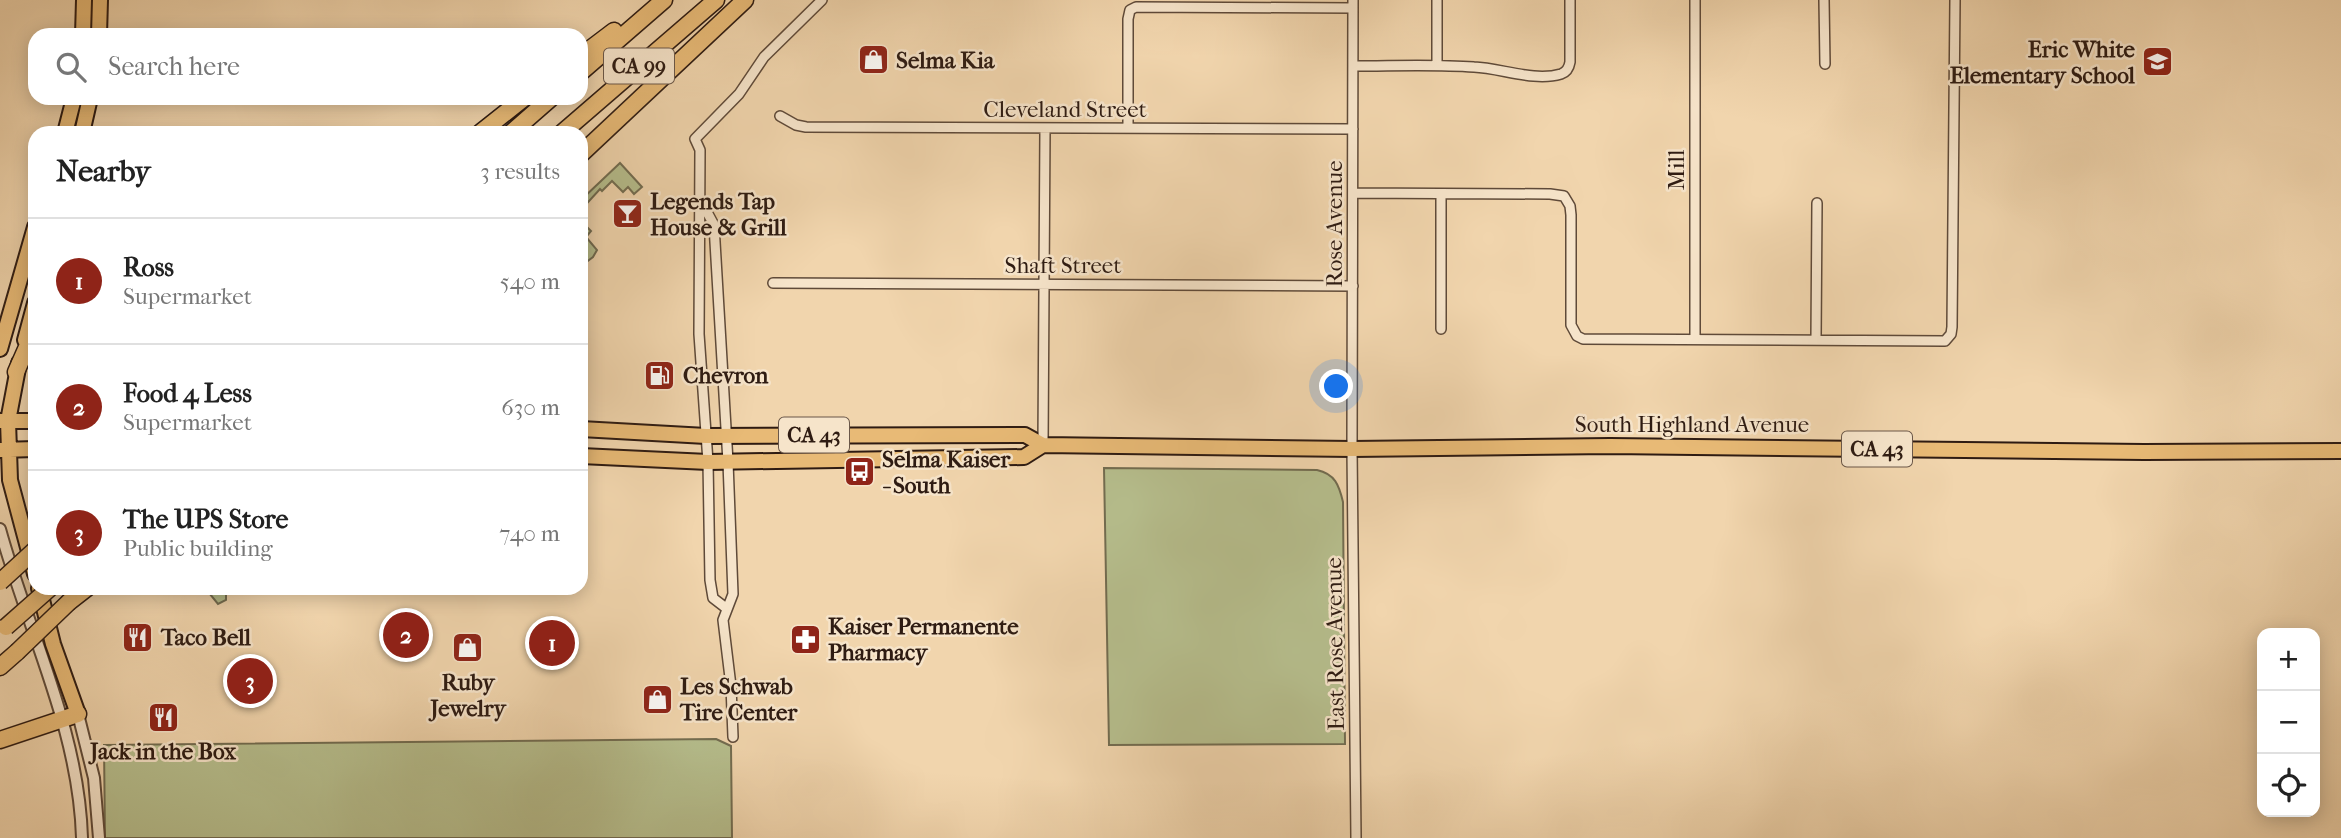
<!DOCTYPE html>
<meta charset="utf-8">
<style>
:root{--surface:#fff;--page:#f6f6f6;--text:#222;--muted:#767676;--line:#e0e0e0;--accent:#8f2418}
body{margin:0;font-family:"IM FELL French Canon",serif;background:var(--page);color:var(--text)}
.controls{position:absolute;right:21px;bottom:21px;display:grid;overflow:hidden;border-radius:14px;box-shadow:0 4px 18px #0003}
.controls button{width:63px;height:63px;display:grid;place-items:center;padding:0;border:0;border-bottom:2px solid var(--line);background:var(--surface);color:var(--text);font:35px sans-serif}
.you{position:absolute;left:1337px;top:387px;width:24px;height:24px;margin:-18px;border:5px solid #fff;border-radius:50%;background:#1a73e8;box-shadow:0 0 0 10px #1a73e833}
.badge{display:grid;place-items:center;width:46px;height:46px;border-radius:50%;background:var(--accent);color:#fff;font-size:23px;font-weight:700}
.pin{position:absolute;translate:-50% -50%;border:4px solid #fff;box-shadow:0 2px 7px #0006}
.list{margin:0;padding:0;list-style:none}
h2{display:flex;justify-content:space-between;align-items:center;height:91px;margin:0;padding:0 28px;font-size:30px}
h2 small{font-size:23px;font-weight:400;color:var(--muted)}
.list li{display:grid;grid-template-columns:46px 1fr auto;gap:21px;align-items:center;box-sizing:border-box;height:126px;padding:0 28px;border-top:2px solid var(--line)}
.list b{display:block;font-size:26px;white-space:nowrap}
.list p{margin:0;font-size:23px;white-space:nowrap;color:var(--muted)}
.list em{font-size:23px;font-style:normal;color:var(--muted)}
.icon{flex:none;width:38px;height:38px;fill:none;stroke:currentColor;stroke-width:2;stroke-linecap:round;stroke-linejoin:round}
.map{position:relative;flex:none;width:2341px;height:838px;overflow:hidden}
.search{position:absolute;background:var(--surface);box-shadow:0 4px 18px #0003;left:28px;top:28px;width:560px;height:77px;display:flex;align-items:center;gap:18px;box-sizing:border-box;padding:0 24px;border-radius:21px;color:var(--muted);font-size:26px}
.panel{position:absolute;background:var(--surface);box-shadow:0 4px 18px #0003;left:28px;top:126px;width:560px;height:469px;border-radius:21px}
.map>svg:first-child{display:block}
.green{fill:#b6be8d;stroke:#726c50;stroke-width:2}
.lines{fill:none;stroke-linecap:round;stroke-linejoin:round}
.minor-casing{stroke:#5f4a39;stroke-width:12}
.tertiary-casing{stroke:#5f4a39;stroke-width:14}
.primary-casing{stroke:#2e1b12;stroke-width:18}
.motorway-casing{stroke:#2e1b12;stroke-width:19}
.minor{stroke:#f6e4ca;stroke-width:9}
.tertiary{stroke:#f6e4ca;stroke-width:10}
.primary{stroke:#e8ba76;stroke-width:14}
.motorway{stroke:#e8ba76;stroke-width:16}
.motorway-bridge-casing{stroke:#2e1b12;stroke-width:19;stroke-linecap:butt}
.motorway-bridge{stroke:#e8ba76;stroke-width:16}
.labels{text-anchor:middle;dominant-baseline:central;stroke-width:5;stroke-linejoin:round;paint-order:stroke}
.shield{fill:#f6e4ca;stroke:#6a5749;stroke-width:2}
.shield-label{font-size:21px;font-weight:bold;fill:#2e1b12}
.poi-label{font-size:23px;font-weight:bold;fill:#2e1b12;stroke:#f6e4ca;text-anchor:start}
.street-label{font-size:23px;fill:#2e1b12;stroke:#f6e4ca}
</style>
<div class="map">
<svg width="2341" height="838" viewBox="0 0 2341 838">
<rect width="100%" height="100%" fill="#f1d5ad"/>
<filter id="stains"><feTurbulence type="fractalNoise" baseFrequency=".00286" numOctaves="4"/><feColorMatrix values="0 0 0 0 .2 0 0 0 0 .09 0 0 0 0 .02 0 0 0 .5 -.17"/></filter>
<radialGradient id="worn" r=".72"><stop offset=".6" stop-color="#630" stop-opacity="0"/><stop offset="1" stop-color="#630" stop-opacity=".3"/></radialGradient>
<path class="green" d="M620 163 642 187 634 194 628 187 623 192 612 181 602 191 600 189 581 210V200Z
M581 221 591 231 586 237 597 250 593 257 581 266Z
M1104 468 1317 470C1335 474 1339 485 1343 502L1345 744 1109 745Z
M205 588H226V600L218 604Z
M716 739 731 746 732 838H105L104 745Z"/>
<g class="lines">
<defs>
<path id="minor" d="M1353 0 1352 449 1356 838
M1695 0V339
M1824 0 1825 64
M1437 65V0
M1353 66C1393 66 1434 64 1474 67 1501 68 1534 82 1561 74 1567 72 1569 68 1570 62V0
M780 116 796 125 806 127 1353 129
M1128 128V19L1130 10 1136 7 1353 8
M1353 193 1550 194 1564 196 1570 206 1571 215V325L1577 336 1583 339 1945 341 1951 334 1952 327 1955 0
M1441 194V329
M700 199 714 225 728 462 733 594 723 620 731 686 733 737
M773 283 1353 286
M1816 339 1817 203
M1043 445 1045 129
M726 608 713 598 710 580 708 462 699 334 700 150 695 139 739 94 764 57 822 0"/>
<path id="tertiary" d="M0 529C28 631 79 730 82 838
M78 714 94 778 99 838"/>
<path id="primary" d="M83 35 84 0
M99 35 100 0
M65 133 74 98
M82 133 90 98
M25 340 35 303
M0 349 35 227
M19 363 8 421 10 480 35 574
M1 421H35
M581 429 706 436 1025 435 1043 445 1352 449 1610 446 2144 452 2341 451
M1 450 35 449
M581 456 708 462 1024 457 1043 445
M39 588 53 644 78 714"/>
<path id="motorway" d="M581 56 614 31
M581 72 664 0
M480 133 524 98
M511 133 551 98
M562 133 716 0
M581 154 745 0
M16 372 35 329
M69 602 87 588
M0 667 17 652
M0 740 78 714"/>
</defs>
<use href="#minor" class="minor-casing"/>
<use href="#tertiary" class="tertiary-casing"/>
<use href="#primary" class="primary-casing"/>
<use href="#motorway" class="motorway-casing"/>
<use href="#minor" class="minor"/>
<use href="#tertiary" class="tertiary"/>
<use href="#primary" class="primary"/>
<use href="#motorway" class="motorway"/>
<defs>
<path id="motorway-bridge" d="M0 582 35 550
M6 627 50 588
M17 652 69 602"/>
</defs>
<use href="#motorway-bridge" class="motorway-bridge-casing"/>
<use href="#motorway-bridge" class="motorway-bridge"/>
</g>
<defs>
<symbol id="shop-square" viewBox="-11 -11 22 22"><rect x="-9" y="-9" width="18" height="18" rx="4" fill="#8f2418" stroke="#f6e4ca"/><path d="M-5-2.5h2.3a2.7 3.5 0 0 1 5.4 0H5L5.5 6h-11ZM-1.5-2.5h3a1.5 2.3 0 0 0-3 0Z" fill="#fff"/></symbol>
<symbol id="school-square" viewBox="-11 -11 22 22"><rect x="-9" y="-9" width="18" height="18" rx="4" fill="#8f2418" stroke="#f6e4ca"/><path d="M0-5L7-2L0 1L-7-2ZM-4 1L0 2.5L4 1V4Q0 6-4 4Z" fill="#fff"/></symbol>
<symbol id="bar-square" viewBox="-11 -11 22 22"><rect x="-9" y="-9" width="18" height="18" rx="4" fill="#8f2418" stroke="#f6e4ca"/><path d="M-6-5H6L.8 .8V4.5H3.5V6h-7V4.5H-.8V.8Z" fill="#fff"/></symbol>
<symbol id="fuel-square" viewBox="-11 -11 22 22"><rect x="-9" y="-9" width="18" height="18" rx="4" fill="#8f2418" stroke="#f6e4ca"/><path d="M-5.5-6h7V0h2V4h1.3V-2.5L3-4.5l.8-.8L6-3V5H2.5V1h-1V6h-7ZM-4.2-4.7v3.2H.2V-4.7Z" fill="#fff"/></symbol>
<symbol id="bus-square" viewBox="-11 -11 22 22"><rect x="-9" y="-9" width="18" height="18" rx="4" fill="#8f2418" stroke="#f6e4ca"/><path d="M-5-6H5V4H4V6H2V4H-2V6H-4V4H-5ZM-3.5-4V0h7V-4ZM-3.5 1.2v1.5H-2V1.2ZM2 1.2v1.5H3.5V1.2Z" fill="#fff"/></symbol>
<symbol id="restaurant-square" viewBox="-11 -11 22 22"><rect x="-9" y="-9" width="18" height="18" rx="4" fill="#8f2418" stroke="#f6e4ca"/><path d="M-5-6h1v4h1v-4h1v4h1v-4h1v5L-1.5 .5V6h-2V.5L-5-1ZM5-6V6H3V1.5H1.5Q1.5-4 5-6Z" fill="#fff"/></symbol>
<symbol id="pharmacy-square" viewBox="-11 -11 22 22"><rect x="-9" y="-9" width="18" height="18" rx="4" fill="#8f2418" stroke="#f6e4ca"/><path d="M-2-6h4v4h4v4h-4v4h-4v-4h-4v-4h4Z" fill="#fff"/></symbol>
</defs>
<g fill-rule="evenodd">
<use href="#shop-square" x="856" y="42" width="35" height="35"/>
<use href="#school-square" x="2140" y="44" width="35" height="35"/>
<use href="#bar-square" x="610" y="196" width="35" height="35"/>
<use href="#fuel-square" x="642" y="358" width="35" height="35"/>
<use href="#bus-square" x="842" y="454" width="35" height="35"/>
<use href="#restaurant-square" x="120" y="620" width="35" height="35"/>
<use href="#pharmacy-square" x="788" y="622" width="35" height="35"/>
<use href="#shop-square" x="450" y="630" width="35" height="35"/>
<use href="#shop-square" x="640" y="682" width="35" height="35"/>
<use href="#restaurant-square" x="146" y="700" width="35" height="35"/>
</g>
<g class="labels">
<g class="shield">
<rect x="604" y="48.5" width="70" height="35" rx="5"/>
<rect x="779" y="417.5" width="70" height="35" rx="5"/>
<rect x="1842" y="431.5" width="70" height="35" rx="5"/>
</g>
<g class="shield-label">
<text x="639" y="66">CA 99</text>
<text x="814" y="435">CA 43</text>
<text x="1877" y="449">CA 43</text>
</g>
<g class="poi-label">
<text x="2135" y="49" text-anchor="end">Eric White<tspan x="2135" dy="26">Elementary School</tspan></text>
<text x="896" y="60">Selma Kia</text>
<text x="650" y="201">Legends Tap<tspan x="650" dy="26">House &amp; Grill</tspan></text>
<text x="683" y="375">Chevron</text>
<text x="882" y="459">Selma Kaiser<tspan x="882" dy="26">- South</tspan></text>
<text x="828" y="626">Kaiser Permanente<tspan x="828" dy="26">Pharmacy</tspan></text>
<text x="161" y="637">Taco Bell</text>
<text x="468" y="682" text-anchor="middle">Ruby<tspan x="468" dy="26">Jewelry</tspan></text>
<text x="680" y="686">Les Schwab<tspan x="680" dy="26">Tire Center</tspan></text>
<text x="163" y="751" text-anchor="middle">Jack in the Box</text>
</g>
<g class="street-label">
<text x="1065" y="109">Cleveland Street</text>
<text transform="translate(1676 170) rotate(-90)">Mill</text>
<text transform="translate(1334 224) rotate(-90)">Rose Avenue</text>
<text x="1063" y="265">Shaft Street</text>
<text x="1692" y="424">South Highland Avenue</text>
<text transform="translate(1335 644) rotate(-91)">East Rose Avenue</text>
</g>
</g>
<rect width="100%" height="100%" filter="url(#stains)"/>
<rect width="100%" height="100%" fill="url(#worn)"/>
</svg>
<div class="controls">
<button>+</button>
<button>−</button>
<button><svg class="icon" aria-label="locate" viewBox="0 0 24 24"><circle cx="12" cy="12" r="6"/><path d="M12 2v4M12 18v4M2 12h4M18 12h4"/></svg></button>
</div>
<div class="you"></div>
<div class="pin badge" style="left:552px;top:643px">1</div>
<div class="pin badge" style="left:406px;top:635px">2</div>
<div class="pin badge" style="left:250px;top:681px">3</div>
<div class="search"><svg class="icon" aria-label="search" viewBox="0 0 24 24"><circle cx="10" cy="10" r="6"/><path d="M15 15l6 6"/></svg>Search here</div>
<section class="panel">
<h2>Nearby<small>3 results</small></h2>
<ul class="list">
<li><span class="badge">1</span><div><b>Ross</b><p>Supermarket</p></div><em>540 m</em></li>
<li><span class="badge">2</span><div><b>Food 4 Less</b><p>Supermarket</p></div><em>630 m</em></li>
<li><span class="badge">3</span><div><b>The UPS Store</b><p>Public building</p></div><em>740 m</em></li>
</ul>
</section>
</div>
